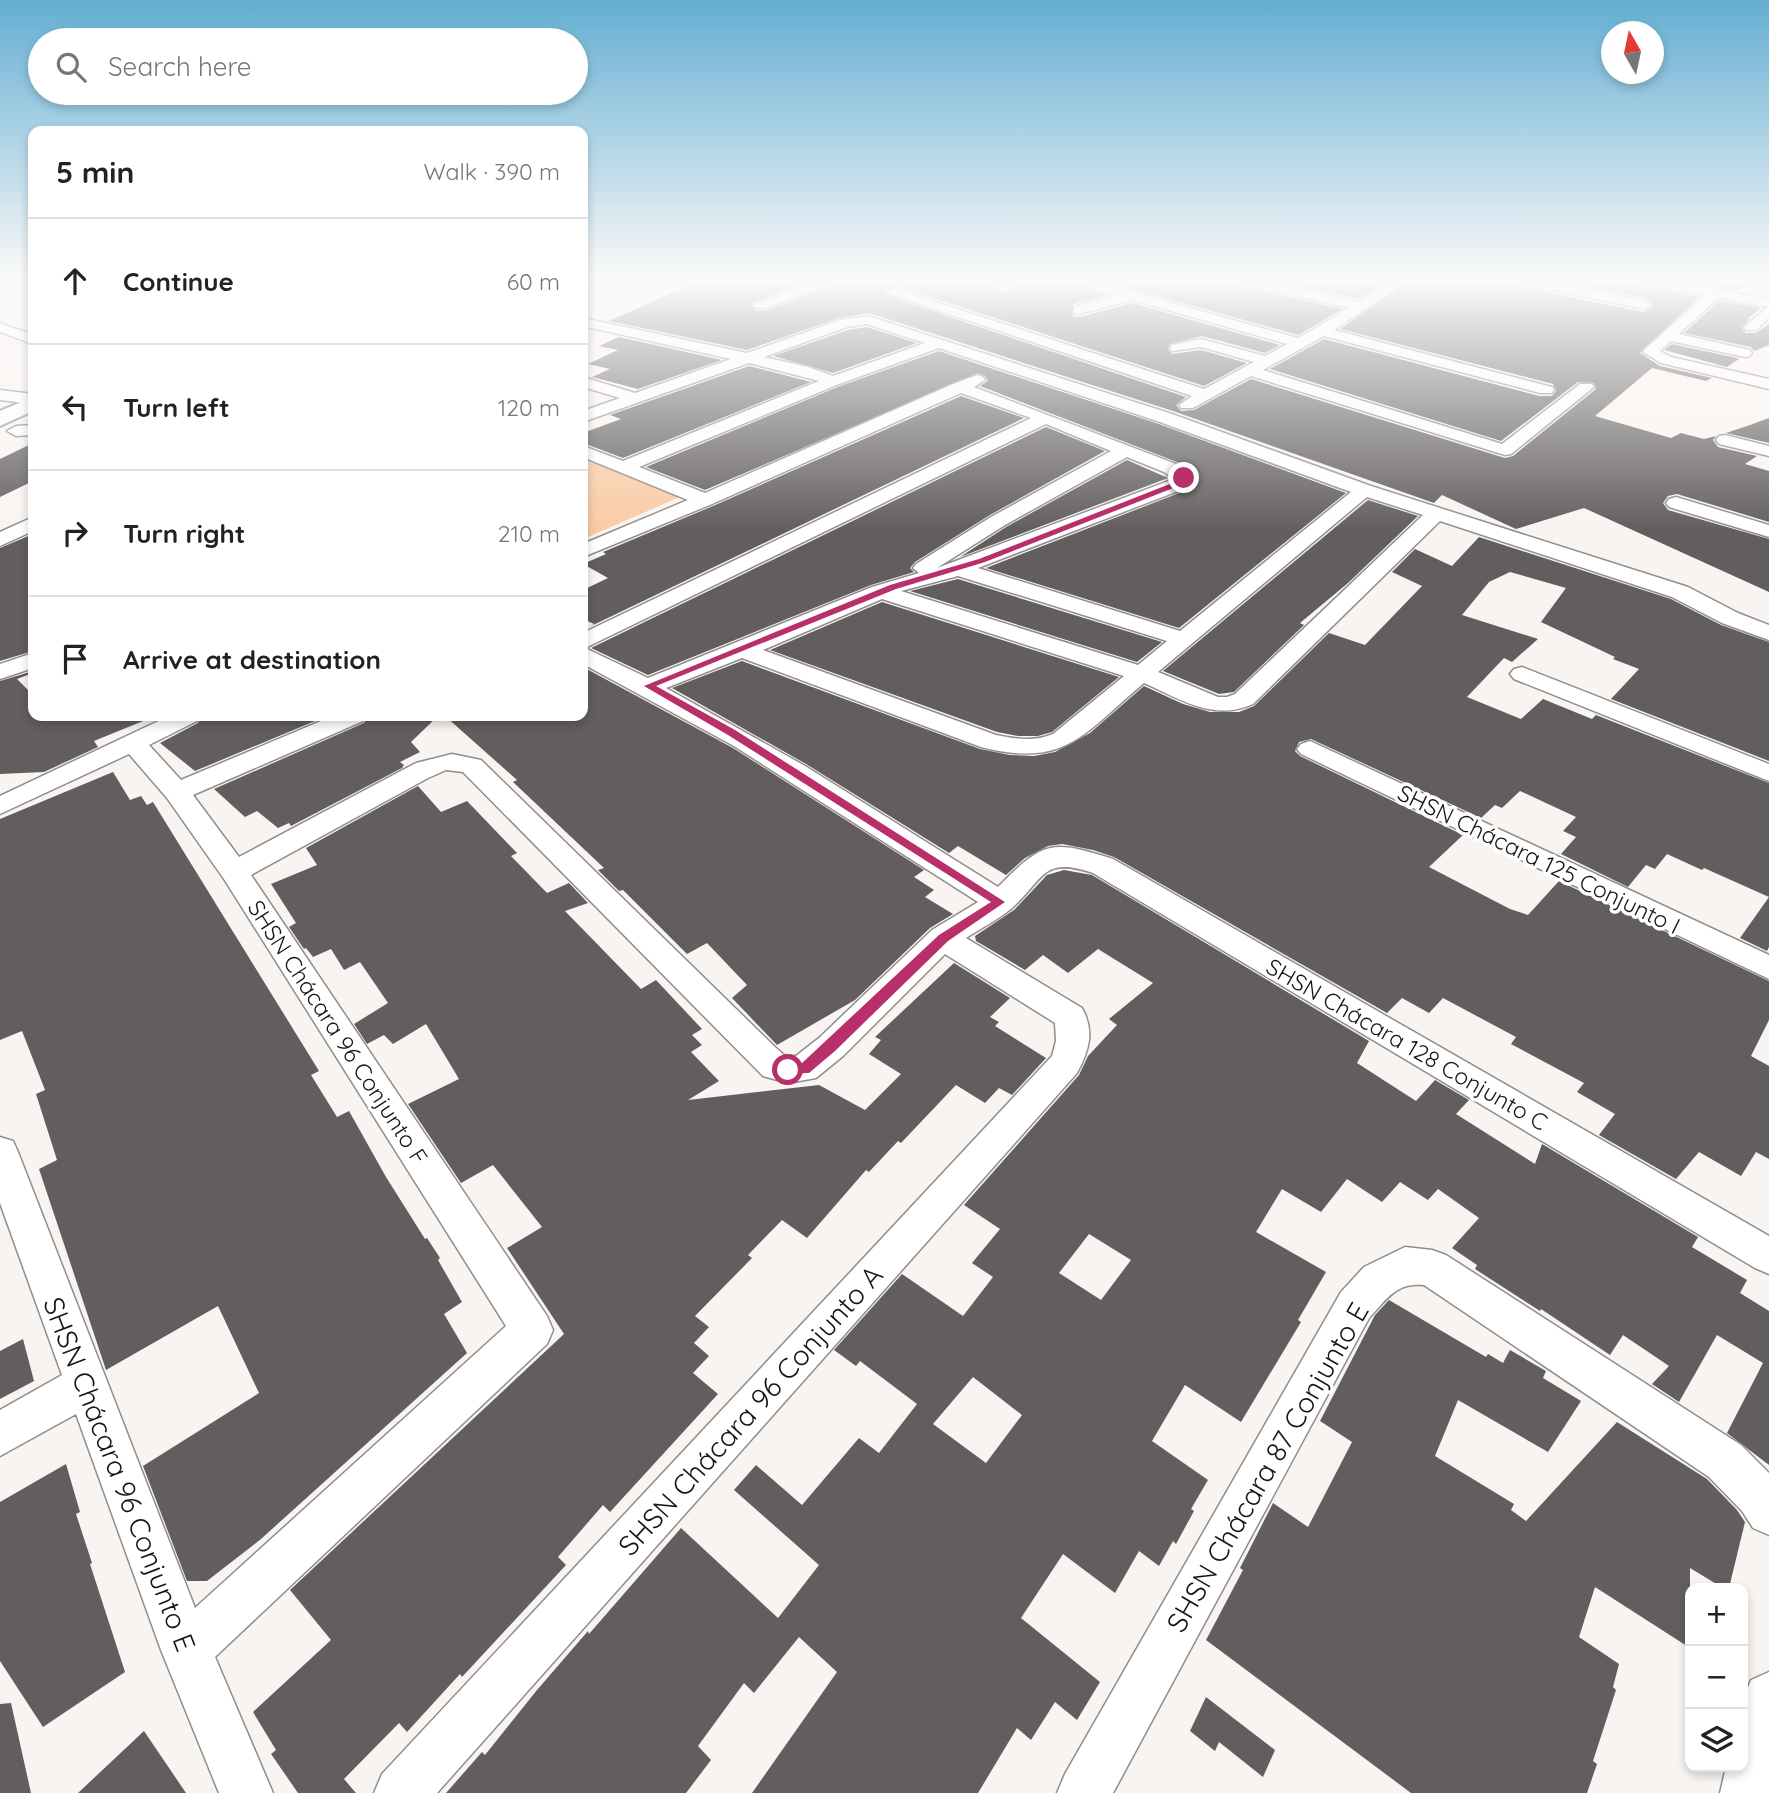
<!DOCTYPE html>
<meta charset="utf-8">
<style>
:root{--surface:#fff;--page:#f2f2f2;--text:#222;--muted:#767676;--line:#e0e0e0}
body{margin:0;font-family:Quicksand,sans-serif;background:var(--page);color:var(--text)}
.controls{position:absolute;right:21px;bottom:21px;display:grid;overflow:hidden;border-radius:14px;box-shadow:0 4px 10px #0003}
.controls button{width:63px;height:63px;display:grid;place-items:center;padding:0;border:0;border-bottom:2px solid var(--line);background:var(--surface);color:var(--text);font:35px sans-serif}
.compass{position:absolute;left:1601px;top:21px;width:63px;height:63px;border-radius:50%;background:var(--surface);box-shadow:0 4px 10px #0003;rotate:351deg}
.stop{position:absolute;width:21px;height:21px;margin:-16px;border:5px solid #b92f6a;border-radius:50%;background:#fff}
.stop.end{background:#b92f6a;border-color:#fff;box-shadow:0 2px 7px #0008}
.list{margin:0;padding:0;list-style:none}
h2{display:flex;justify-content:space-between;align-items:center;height:91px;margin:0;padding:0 28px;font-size:30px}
h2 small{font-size:23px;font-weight:400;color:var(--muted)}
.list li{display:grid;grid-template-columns:46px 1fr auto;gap:21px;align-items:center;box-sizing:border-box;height:126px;padding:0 28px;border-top:2px solid var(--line)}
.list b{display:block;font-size:26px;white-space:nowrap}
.list em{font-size:23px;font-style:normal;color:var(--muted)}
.icon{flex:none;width:38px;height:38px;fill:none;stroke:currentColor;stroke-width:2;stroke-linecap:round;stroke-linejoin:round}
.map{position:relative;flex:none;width:1769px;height:1793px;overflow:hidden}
.search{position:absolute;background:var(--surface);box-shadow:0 4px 10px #0003;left:28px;top:28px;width:560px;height:77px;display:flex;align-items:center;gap:18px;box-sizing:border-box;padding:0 24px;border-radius:38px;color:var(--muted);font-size:26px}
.panel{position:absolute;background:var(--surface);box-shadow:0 4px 10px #0003;left:28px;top:126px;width:560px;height:595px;border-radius:14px}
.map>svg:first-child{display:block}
.green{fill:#f9cba4}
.building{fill:#625e5f;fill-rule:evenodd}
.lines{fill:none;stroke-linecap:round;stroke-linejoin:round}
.minor-casing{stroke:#908d8a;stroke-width:3}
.secondary-casing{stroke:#908d8a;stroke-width:4}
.minor{fill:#fff;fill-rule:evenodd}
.secondary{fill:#fff;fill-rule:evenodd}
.route{fill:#b92f6a}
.labels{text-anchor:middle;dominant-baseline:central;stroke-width:7;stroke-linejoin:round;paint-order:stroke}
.street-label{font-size:23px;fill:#171514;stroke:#fff}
.near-street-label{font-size:28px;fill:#171514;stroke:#fff}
</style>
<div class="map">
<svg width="1769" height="1793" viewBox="0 0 1769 1793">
<rect width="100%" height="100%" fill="#f8f4f1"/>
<path class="green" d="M583 455 680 497 583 539Z"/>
<path class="building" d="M701 280H812L753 303 752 306 756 311 767 310 829 288 834 280H1008L992 287 1002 294 1037 280H1067L1108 295 1073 304V316L1080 317 1132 303 1280 345 1265 353 1202 336 1170 344 1168 349 1172 354 1201 350 1247 363 1204 386 900 287H893L884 292 886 295 1186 397 1176 405 1181 411 1194 410 1251 379 1505 458 1513 456 1596 389 1594 383 1578 382 1501 441 1270 369 1324 339 1539 396H1552L1556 391 1553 384 1340 329 1411 280H1511L1519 287 1644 312 1654 306 1646 298 1550 280H1635L1643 287 1699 297 1640 353 1660 366 1712 378 1706 381 1652 368 1595 416 1671 438 1681 433 1704 439 1716 436 1713 440 1718 447 1757 456 1745 464 1769 471V522L1677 494 1668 496 1663 503 1668 510 1769 539V592L1584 508 1516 529 1442 495 1434 503 1173 411 869 313 839 318 747 350 609 321Z
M1099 280H1234L1241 287 1343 309 1298 335Z
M1270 280H1390L1359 299Z
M1676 280H1755L1737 291Z
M1719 301 1761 308 1747 319H1749L1742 328 1746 333H1756L1769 324V345L1754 351 1751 347 1684 333Z
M867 327 917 343 833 373 773 356 848 330Z
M619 337 722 360 635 390 638 389 592 377 610 369 588 364 618 350 599 346Z
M1672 344 1737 358 1739 359 1727 367 1664 350Z
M939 351 1159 424 1346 493 1179 628 986 568 1192 488 1196 481 1192 472 1177 462 980 386 988 381 985 376 978 373 705 490 646 467 840 386Z
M749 366 811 382 623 458 583 443V433L621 419 610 415Z
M961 396 1024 418 589 627 594 624 583 619V590L608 578 583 564 606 554 603 552 713 506Z
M1769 418V443L1726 433 1750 425Z
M1046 427 1105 451 990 515 915 562 910 568 914 572 871 585 648 675 591 648Z
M33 443V481L0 497V459Z
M1127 460 1168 478 960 557 1006 527Z
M1368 500 1418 516 1348 583 1300 623 1304 625 1234 692 1219 694 1163 671Z
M33 534V651L0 661V548Z
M1479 537 1671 599 1721 625 1769 642V761L1611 699 1639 669 1613 659 1615 657 1541 622 1566 588 1510 572 1489 582 1462 615 1538 639 1512 662 1504 658 1467 697 1521 719 1543 699 1592 719 1596 715 1769 783V947L1767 951 1740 938 1769 897 1704 868 1702 870 1667 854 1655 869 1646 865 1628 887 1561 854 1576 837 1563 831 1576 817 1520 791 1502 808 1495 805 1481 818 1311 739 1299 742 1295 751 1300 756 1463 835 1429 867 1510 909 1528 915 1559 881 1769 981V1020L1751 1056 1769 1066V1159L1756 1152 1741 1176 1699 1152 1676 1179 1599 1135 1615 1114 1577 1092 1584 1083 1511 1044 1516 1037 1443 998 1429 1013 1402 998 1387 1013 1114 857 1093 850 1062 844 1048 846 1025 858 1006 875 958 846 949 853 806 764 672 688 742 661 980 749 1010 755 1034 756 1055 752 1090 733 1144 686 1183 704 1210 712H1239L1254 706 1329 633 1365 645 1422 586 1392 572 1415 549 1452 566Z
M958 579 1162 642 1137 662 910 591Z
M882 602 1119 677 1052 732 1038 736H1018L997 732 770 650Z
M583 667 733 748 924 870 914 877 934 890 925 897 953 914 930 928 855 1000 777 1045 732 998 747 985 707 943 687 954 623 890 619 891 598 870 604 868 513 782 517 780 445 716H583Z
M33 671V673L17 679 33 695V716L153 717 94 741 98 747 44 772 0 774V681Z
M203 716H327L195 771 160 743 198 723Z
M369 716H438L411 742 420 752 400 762 404 765 402 768 291 826 289 823 278 828 257 811 245 817 214 789 364 723Z
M113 772 130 800 141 796 147 805 153 802 319 1071 311 1075 337 1117 349 1111 386 1177 425 1239 427 1238 440 1258 438 1260 462 1302 444 1314 467 1353 261 1539 207 1581H187L143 1466 259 1393 218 1306 106 1370 39 1169 57 1160 36 1094 45 1090 22 1031 0 1040V819Z
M418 786 441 812 467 801 517 853 511 856 547 893 569 883 588 903 565 911 641 989 656 980 702 1029 692 1035 702 1045 691 1052 719 1081 688 1100 819 1085 865 1110 901 1074 869 1054 881 1040 875 1037 954 963 1010 998 990 1017 999 1022 995 1026 1046 1058 1012 1095 999 1088 985 1103 956 1085 901 1143 898 1141 869 1172 866 1170 807 1238 782 1220 748 1255 752 1258 695 1316 709 1327 694 1343 709 1356 693 1373 718 1394 610 1512 603 1505 558 1557 566 1565 462 1677 460 1674 407 1732 399 1723 344 1779 356 1793H298L271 1754 276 1750 253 1712 331 1640 290 1590 564 1334 507 1248 542 1227 493 1165 461 1183 408 1104 459 1079 426 1024 393 1044 384 1035 367 1044 354 1024 388 1003 360 962 344 970 331 949 313 957 306 948 304 949 289 927 296 923 271 884 317 865 306 848Z
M1064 870 1092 875 1369 1041 1357 1063 1416 1101 1435 1080 1469 1100 1456 1114 1535 1164 1542 1144 1698 1237 1692 1247 1747 1280 1740 1293 1769 1311V1465L1727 1433 1763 1363 1717 1335 1679 1402 1652 1384 1669 1366 1623 1335 1610 1355 1541 1309 1540 1311 1475 1269 1477 1265 1452 1248 1479 1218 1438 1189 1428 1200 1400 1182 1382 1202 1347 1179 1321 1212 1282 1189 1256 1232 1326 1272 1298 1320 1301 1322 1241 1422 1185 1385 1152 1441 1208 1480 1191 1509 1194 1511 1176 1544 1173 1541 1159 1566 1139 1551 1115 1593 1063 1554 1021 1618 1100 1682 1077 1720 1055 1702 1031 1740 1017 1728 978 1793H752L837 1672 799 1637 754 1693 744 1683 698 1746 711 1760 686 1793H446L482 1752 485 1755 537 1690 588 1631 589 1634 681 1528 778 1618 819 1565 734 1490 756 1465 802 1505 859 1438 879 1453 917 1404 860 1361 856 1366 834 1350 902 1274 963 1316 993 1277 972 1263 1000 1229 964 1205 1079 1075 1088 1056 1117 1025 1109 1019 1153 983 1098 949 1068 973 1043 955 1025 970 976 941 975 936 1014 910 1047 875ZM1089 1234 1131 1260 1101 1300 1059 1273ZM973 1377 1022 1415 986 1463 933 1424Z
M1389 1300 1486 1357 1488 1354 1503 1363 1510 1350 1546 1371 1543 1378 1581 1401 1548 1452 1458 1400 1435 1456 1514 1504 1511 1510 1526 1521 1617 1422 1707 1479 1737 1510 1745 1522 1729 1588H1723L1690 1568V1648L1595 1587 1579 1637 1619 1664 1613 1687 1616 1690 1593 1761 1597 1764 1587 1793H1411L1206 1640 1243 1570 1240 1568 1273 1503 1308 1527 1352 1442 1320 1421 1375 1315Z
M23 1339 34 1381 0 1399V1351Z
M66 1464 80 1512 76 1514 92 1563 90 1564 125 1672 43 1727 0 1661V1502Z
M1206 1697 1275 1750 1263 1777 1219 1742 1215 1751 1190 1731Z
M11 1703 31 1793H0V1704Z
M144 1731 186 1793H78Z"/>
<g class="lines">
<defs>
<path id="minor" d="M633 280H653L637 287H627V281Z
M818 280H831L828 286 766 308H756L754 305Z
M1014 280H1034L1001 292 994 288Z
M1070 280H1090L1298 338 1350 308 1242 284 1236 280H1259L1359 302 1394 280H1409L1334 330 1552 387 1554 390 1552 393H1540L1324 336 1263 370 1502 444 1580 384H1592L1594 387 1511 454 1505 455 1251 376 1193 408H1181L1179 405 1192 396 887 293 894 289 899 290 1204 389 1254 362 1201 347 1172 351 1170 348 1172 345 1201 339 1265 356 1287 344 1132 300 1079 314 1074 313V307L1117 295Z
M1513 280H1538L1645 301 1652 305 1645 309 1520 284Z
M1637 280H1663L1769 299V318L1756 330H1746L1744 327 1768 307 1718 298 1679 334 1750 350 1752 353 1750 356 1745 357 1671 341 1660 351 1671 357 1769 379V389L1661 363 1643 352 1645 349 1705 295 1643 284Z
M868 316 1172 414 1371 486 1688 587 1738 613 1769 625V640L1722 623 1672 597 1440 521 1253 704C1214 722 1180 699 1144 683 1084 733 1066 769 981 747L742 658 666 688 805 766 998 887C1043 841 1051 839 1113 859L1769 1236V1274L1755 1268 1093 873C1042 856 1045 878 1012 908 999 919 981 928 966 938L1082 1008C1095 1031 1089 1051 1077 1073L437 1793H374L382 1774 1052 1056 1056 1041 1055 1023 945 954 843 1056 816 1078 788 1083 763 1076 463 772 446 770 428 778 251 875 547 1316 553 1330 547 1344 215 1657 273 1793H219L161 1650 76 1414 0 1456V1410L62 1375 0 1203V1137L13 1141 18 1152 195 1608 506 1326 224 879 167 798 129 754 0 814V796L169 716H200L197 721 149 745 181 780 333 716H366L363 721 193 795 239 857 416 763 452 754 481 760 775 1047 785 1056H796L819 1038 932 930 978 902 734 746 583 664V633L1031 418 961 393 712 504 583 557V544L688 500 583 457V446L623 461 819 381 749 363 583 422V411L620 398 583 387V377L635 393 731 359 583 326V318L747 353 840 320ZM867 324 925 343 833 376 808 367 764 357 847 327ZM939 348 1160 422 1351 492 1180 631 978 568 1191 486 1193 482 1191 474 1176 464 974 387 985 380 983 377 977 375 953 384 705 493 639 467 839 384ZM1046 424 1111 451 991 517 916 564 913 568 919 573 872 587 648 678 585 648ZM1127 457 1164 472 1174 479 937 568 1005 525ZM1367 497 1423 515 1235 694 1227 697H1218L1158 672ZM958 576 1167 641 1138 665 901 591ZM882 599 1124 676 1053 734C1034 742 1016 739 996 735L763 650Z
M0 323 33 335V344L0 332Z
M0 390 33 394V404L0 400Z
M33 425V435L16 436 7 431 16 426Z
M1725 435 1769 446V456L1719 444 1716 440 1719 436Z
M1676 497 1769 525V537L1669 507 1666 503 1669 499Z
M33 517V531L0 546V532Z
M33 653V668L0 679V664Z
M1522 667 1769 764V781L1514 679 1510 674 1514 669Z
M1310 741 1769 955V979L1301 754 1297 749 1301 744Z
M1405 1247 1432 1250 1446 1255 1741 1445 1769 1473V1535L1753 1528 1742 1511 1709 1477 1424 1285C1396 1282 1387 1299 1369 1318L1113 1793H1057L1065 1774 1341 1292 1364 1267Z
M1769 1672V1793H1720L1726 1767H1743V1700L1751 1680Z"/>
<path id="secondary" d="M33 397V411L0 426V411Z"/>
</defs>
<use href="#minor" class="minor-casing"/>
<use href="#secondary" class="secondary-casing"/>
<use href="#minor" class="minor"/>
<use href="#secondary" class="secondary"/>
</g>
<linearGradient id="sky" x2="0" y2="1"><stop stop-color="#63aed2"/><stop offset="0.53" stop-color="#fcfaf9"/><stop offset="1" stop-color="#fcfaf9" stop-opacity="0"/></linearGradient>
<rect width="1769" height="531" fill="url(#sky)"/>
<path class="route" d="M1184 475 1187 478 1186 483 985 562 896 589 656 686 735 730 1005 902 948 941 835 1051 809 1073 783 1074V1067L801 1064 939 935 991 902 728 735 644 686 890 585 979 559 1180 480Z"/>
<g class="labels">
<g class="street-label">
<text transform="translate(1539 859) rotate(26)">SHSN Chácara 125 Conjunto I</text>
<text transform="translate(338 1032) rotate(57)">SHSN Chácara 96 Conjunto F</text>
<text transform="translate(1407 1044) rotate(30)">SHSN Chácara 128 Conjunto C</text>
</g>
<g class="near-street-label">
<text transform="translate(750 1410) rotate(-48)">SHSN Chácara 96 Conjunto A</text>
<text transform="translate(1267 1467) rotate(-60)">SHSN Chácara 87 Conjunto E</text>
<text transform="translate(120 1474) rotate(69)">SHSN Chácara 96 Conjunto E</text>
</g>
</g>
</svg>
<div class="controls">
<button>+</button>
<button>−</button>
<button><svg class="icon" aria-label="layers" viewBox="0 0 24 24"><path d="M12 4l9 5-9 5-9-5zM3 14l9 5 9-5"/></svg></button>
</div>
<svg class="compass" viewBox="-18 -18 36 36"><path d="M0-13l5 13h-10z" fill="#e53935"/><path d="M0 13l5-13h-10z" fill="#767676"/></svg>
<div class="stop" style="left:788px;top:1070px"></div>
<div class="stop end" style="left:1184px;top:478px"></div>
<div class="search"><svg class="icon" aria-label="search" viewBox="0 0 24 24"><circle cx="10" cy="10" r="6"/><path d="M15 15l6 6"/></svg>Search here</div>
<section class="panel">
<h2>5 min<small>Walk · 390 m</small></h2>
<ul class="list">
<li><svg class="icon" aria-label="ahead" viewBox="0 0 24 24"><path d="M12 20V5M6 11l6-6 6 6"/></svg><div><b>Continue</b></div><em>60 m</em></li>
<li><svg class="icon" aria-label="left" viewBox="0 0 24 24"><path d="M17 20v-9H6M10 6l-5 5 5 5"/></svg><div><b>Turn left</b></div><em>120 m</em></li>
<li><svg class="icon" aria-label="right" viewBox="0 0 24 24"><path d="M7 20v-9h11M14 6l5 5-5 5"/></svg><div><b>Turn right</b></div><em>210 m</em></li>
<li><svg class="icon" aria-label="arrive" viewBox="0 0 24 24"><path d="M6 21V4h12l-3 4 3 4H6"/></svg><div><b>Arrive at destination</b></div></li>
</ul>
</section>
</div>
